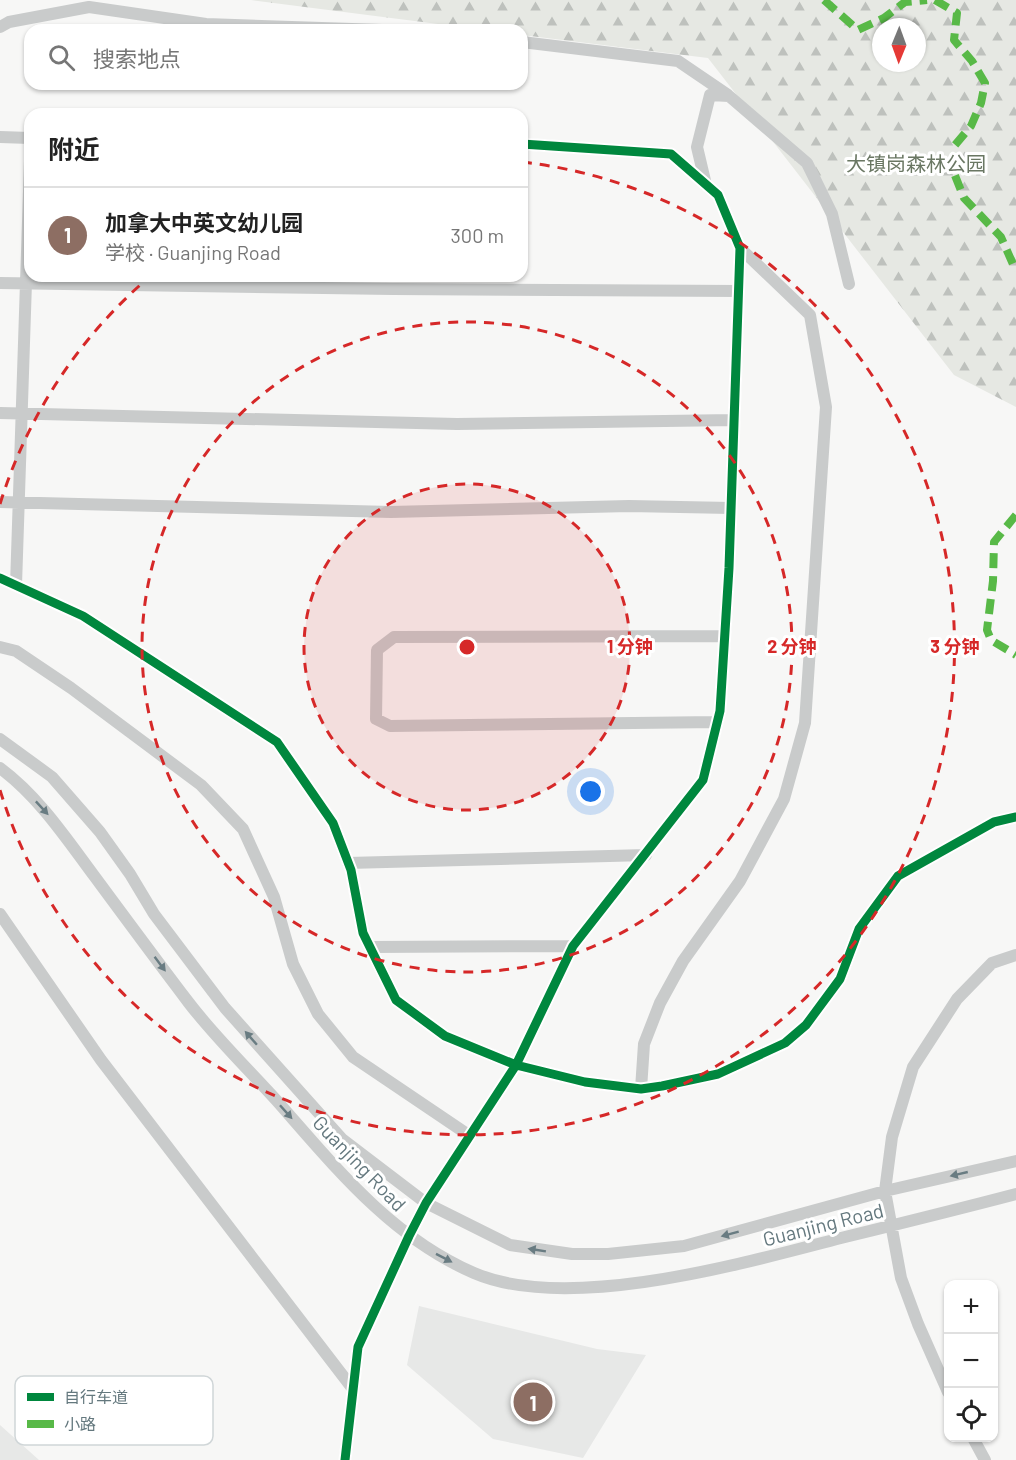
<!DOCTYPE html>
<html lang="zh">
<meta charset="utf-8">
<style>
:root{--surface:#fff;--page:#f2f2f2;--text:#222;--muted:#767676;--line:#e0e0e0;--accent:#b45309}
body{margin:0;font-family:Barlow,"Noto Sans SC",sans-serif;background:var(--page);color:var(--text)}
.controls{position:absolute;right:18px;bottom:18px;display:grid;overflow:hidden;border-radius:12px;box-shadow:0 2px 4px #0004}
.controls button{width:54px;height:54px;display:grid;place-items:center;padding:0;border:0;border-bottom:2px solid var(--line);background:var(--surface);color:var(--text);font:30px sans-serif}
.compass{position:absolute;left:872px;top:18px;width:54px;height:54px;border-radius:50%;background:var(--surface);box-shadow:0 2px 4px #0004;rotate:181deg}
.you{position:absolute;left:591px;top:792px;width:21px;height:21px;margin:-15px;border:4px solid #fff;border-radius:50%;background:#1a73e8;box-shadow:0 0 0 9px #1a73e833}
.badge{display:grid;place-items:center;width:39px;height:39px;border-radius:50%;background:var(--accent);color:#fff;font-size:20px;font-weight:700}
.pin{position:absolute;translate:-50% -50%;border:3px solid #fff;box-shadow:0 2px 6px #0006}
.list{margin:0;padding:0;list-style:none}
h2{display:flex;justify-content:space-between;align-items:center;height:78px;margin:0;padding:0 24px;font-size:26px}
h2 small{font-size:20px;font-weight:400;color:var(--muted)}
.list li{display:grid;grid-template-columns:39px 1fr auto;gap:18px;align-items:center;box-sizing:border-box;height:96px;padding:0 24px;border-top:2px solid var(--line)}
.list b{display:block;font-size:22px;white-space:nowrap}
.list p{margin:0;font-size:20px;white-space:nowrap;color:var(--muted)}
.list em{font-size:20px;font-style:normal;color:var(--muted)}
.icon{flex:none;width:33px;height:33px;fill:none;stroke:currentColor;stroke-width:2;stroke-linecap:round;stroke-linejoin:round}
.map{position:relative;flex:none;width:1016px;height:1460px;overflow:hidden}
.search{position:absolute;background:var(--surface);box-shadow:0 2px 4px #0004;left:24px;top:24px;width:504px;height:66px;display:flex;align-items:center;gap:15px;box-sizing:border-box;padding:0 21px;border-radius:18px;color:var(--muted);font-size:22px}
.panel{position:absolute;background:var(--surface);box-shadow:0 2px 4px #0004;left:24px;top:108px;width:504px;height:174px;border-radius:18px}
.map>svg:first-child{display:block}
.built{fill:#e7e8e7}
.forest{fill:url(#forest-firs);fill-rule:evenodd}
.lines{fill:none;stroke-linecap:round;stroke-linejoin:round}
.street{stroke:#c9cbcb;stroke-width:12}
.quiet{stroke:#58b947;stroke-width:8;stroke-dasharray:15 8;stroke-linecap:butt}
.cycleway-casing{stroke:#fff;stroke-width:13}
.cycleway{stroke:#00873e;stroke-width:9}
.oneway{fill:#697c82}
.ring{fill:none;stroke:#d62828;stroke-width:3;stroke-dasharray:10 8}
.labels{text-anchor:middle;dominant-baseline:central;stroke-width:6;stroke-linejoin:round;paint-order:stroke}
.park-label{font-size:20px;fill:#6a7763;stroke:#fff}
.street-label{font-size:20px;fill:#64787e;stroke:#fff}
.key{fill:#fff;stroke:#d0d6d8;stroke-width:1.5}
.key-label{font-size:16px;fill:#64787e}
.centre{fill:#d62828;stroke:#fff;stroke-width:3}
.ring-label{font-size:18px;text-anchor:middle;font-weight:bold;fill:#d62828;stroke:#fff;stroke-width:6;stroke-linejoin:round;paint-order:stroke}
</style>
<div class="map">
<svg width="1016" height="1460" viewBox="0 0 1016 1460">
<defs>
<pattern id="forest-firs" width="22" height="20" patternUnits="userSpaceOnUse" patternTransform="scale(1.5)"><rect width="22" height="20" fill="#e6e8e3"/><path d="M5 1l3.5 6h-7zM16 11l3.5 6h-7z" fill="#bec1bd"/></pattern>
</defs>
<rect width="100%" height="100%" fill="#f7f7f6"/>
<path class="built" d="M419 1306 597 1349 646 1355 583 1458 493 1439 407 1365Z
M0 1425 39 1460H0Z"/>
<path class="forest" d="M251 0H1016V407L954 375 708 58 522 35V30H485ZM881 27H917V63H881Z"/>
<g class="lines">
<path class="street" d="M0 27 9 22 89 7 206 24 382 30
M522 42 678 61 728 95
M0 137 30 138
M706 185 697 147 710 95 729 96 807 163 832 214 849 284
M0 283 393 289 739 291
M0 413 457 424 734 420
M0 502 391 512 629 506 731 508
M0 578 83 616 277 742 333 823 351 870 363 933 396 1000 445 1036 516 1065 585 1082 641 1089 662 1086 718 1074 785 1043 806 1025 840 979 859 929 898 876 994 822 1016 817
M16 585 30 161
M0 647 16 651 71 688 201 785 243 829 274 897 293 964 318 1014 353 1057 470 1136
M717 722 390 726 376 719 377 650 394 637 725 636
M0 739 52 777 100 832 130 874 154 914 225 1008 342 1139 426 1203 510 1245 572 1254H608L684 1246 885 1191 1016 1161
M0 768C39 797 66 838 95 877 126 919 157 961 189 1003 215 1037 248 1069 277 1101 336 1168 391 1237 474 1273 569 1314 748 1262 845 1237 902 1223 959 1209 1016 1194
M348 863 646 855
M0 914 101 1060 353 1389
M370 947 573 946
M641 1089 644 1044 660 1003 683 961 740 881 784 799 805 723 826 407 810 315 740 248
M948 1392 918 1324 901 1278 885 1191 892 1137 913 1067 957 999 992 963 1016 955
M973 1438 985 1460
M345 1460 358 1347 409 1236 426 1203 516 1065 573 946 703 780 720 711 729 568 740 248 718 195 671 154 522 144"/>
<path class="quiet" d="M824 0 858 30 884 18 905 2 927 0
M935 0 957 13 954 40 972 61 985 83 981 103 971 126 955 145 954 173 964 198 1001 237 1016 271
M1016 515 994 542 993 581 987 630 991 640 1016 655"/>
<defs>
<path id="cycleway" d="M0 578 83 616 277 742 333 823 351 870 363 933 396 1000 445 1036 516 1065 585 1082 641 1089 662 1086 718 1074 785 1043 806 1025 840 979 859 929 898 876 994 822 1016 817
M345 1460 358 1347 409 1236 426 1203 516 1065 573 946 703 780 720 711 729 568 740 248 718 195 671 154 522 144"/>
</defs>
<use href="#cycleway" class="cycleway-casing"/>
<use href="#cycleway" class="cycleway"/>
</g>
<defs><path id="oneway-solid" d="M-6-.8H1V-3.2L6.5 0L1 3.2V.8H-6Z" transform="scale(1.5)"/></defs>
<g class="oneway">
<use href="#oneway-solid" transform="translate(42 808) rotate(47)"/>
<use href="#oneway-solid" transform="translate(160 964) rotate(53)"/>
<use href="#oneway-solid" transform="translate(251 1038) rotate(-131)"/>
<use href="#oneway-solid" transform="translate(286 1112) rotate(48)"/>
<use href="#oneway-solid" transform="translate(959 1174) rotate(167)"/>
<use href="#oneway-solid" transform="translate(730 1234) rotate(165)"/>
<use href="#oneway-solid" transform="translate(537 1250) rotate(-171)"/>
<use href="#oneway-solid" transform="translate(444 1258) rotate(27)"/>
</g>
<circle cx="467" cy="647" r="163" fill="#d62828" fill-opacity=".12"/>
<g class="ring">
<circle cx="467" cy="647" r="163"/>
<circle cx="467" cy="647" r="325"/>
<path d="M0 504A488 488 0 0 1 147 279M522 162A488 488 0 1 1 0 790"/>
</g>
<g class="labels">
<g class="park-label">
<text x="916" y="163">大镇岗森林公园</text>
</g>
<g class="street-label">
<text transform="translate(360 1163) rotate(46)">Guanjing Road</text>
<text transform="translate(823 1224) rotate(-14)">Guanjing Road</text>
</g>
</g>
<rect x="15" y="1376" width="198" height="69" rx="9" class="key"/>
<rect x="27" y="1393" width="27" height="8" fill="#00873e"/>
<rect x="27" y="1420" width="27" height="8" fill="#58b947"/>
<g class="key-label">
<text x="64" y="1403">自行车道</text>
<text x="64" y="1430">小路</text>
</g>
<circle cx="467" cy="647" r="9" class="centre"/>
<g class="ring-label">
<text x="630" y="653">1 分钟</text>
<text x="792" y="653">2 分钟</text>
<text x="955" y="653">3 分钟</text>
</g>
</svg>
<div class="controls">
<button>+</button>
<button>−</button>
<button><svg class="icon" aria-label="locate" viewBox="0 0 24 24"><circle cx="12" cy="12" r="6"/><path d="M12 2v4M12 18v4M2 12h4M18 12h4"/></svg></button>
</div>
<svg class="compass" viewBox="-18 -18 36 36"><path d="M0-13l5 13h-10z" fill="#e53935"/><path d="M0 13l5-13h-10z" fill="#767676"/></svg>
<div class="you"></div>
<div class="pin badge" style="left:533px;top:1402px;background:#8d6e63">1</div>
<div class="search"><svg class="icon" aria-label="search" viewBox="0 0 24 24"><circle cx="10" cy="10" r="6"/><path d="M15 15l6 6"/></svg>搜索地点</div>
<section class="panel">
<h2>附近<small></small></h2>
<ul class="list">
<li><span class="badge" style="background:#8d6e63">1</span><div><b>加拿大中英文幼儿园</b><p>学校 · Guanjing Road</p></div><em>300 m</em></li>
</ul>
</section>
</div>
